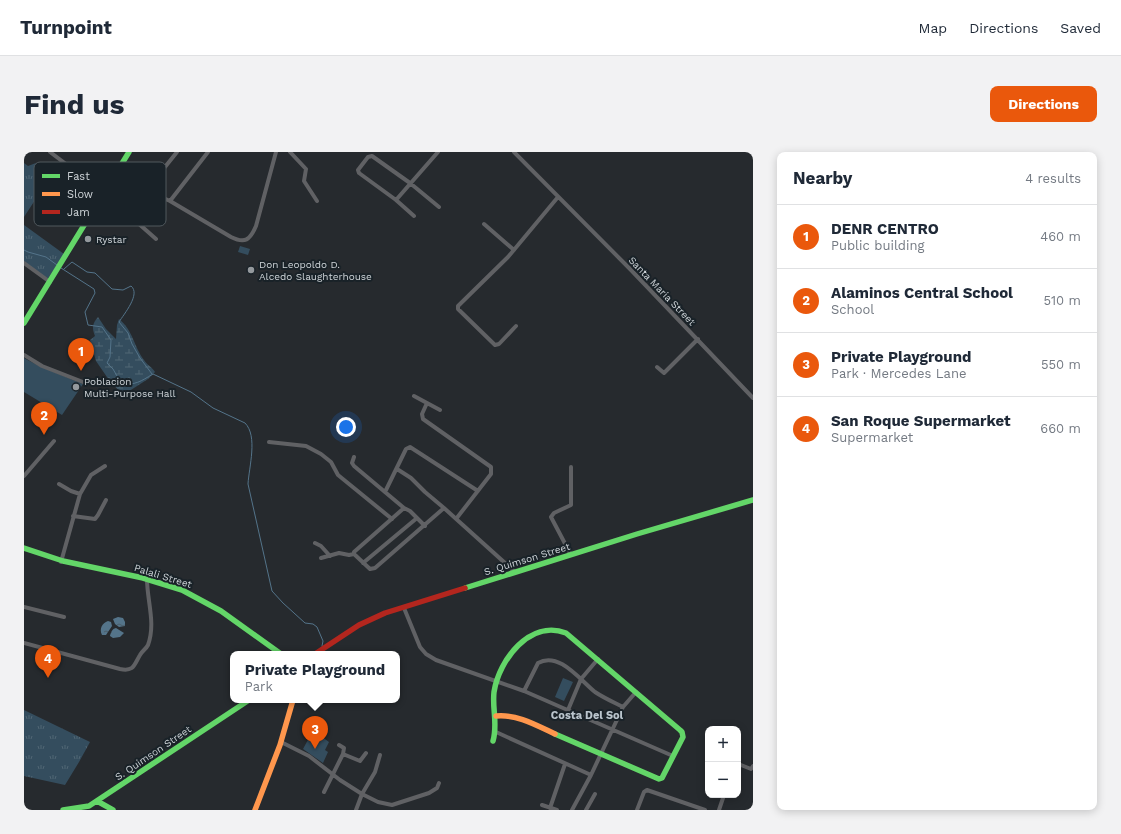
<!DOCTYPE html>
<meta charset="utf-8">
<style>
:root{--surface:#fff;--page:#f2f2f3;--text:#1f2937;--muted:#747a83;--line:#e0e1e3;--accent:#ea580c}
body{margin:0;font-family:"Work Sans",sans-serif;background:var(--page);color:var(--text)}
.controls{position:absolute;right:12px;bottom:12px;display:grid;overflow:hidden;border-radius:8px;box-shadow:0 2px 10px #0003}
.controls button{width:36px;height:36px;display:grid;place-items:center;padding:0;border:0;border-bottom:1px solid var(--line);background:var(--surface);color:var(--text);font:20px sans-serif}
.you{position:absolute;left:322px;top:275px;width:14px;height:14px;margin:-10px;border:3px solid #fff;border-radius:50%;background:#1a73e8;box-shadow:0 0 0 6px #1a73e833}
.badge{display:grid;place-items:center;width:26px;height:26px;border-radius:50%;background:var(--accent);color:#fff;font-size:13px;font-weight:700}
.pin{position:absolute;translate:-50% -33px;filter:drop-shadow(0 1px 2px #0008)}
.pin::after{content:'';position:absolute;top:21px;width:14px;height:12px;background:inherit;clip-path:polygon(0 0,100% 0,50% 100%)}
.popup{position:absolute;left:206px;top:499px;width:170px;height:52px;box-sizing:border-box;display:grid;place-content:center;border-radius:8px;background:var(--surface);filter:drop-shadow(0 1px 3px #0005);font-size:13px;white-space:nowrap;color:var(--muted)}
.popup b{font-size:15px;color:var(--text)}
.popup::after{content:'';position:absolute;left:50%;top:100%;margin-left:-8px;border:8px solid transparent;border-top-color:var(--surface)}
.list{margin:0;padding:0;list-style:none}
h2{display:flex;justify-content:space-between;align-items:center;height:52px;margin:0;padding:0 16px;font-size:17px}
h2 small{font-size:13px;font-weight:400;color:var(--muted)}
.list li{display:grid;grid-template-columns:26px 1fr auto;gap:12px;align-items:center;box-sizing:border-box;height:64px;padding:0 16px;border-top:1px solid var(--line)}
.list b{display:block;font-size:15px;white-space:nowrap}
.list p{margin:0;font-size:13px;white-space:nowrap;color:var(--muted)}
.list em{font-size:13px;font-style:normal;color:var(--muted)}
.map{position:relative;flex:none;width:729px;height:658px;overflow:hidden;border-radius:8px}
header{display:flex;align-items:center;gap:24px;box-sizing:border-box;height:56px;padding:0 20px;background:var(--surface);border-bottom:1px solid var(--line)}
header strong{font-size:19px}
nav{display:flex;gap:22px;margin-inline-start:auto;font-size:14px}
.intro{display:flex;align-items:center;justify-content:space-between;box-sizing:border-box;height:96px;padding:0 24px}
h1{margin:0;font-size:28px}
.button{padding:10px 18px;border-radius:8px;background:var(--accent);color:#fff;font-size:14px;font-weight:700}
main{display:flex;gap:24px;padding:0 24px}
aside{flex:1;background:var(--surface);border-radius:8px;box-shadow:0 2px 10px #0003}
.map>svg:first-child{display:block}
.grass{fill:url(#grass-tufts)}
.wetland{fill:url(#wetland-marsh)}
.park{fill:#344d5e}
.water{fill:url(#water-ripples)}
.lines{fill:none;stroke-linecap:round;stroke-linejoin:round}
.stream{stroke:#54748a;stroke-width:1}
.street{stroke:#606164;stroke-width:4}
.fast{stroke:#63d668;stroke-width:5.5}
.slow{stroke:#ff974d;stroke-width:5.5}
.jam{stroke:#b3261e;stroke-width:5.5}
.poi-dot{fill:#94999d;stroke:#192228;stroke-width:1.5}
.labels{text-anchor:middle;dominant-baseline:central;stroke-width:4;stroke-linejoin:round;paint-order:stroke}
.poi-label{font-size:10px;fill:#cfd5d9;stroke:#192228;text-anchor:start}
.street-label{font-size:10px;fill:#cfd5d9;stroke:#192228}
.neighbourhood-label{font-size:11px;font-weight:bold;fill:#bac5cd;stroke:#192228}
.key{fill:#192228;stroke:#50585d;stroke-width:1}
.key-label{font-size:11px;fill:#cfd5d9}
</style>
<header>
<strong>Turnpoint</strong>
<nav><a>Map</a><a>Directions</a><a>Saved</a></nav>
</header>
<div class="intro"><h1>Find us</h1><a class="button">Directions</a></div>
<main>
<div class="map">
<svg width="729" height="658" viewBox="0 0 729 658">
<defs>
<pattern id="grass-tufts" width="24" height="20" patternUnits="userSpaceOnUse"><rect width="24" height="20" fill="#344d5e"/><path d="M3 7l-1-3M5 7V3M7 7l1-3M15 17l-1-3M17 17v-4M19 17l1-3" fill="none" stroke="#506674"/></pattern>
<pattern id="wetland-marsh" width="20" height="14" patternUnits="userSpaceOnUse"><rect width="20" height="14" fill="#344d5e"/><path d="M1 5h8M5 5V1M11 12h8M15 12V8" fill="none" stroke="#506674"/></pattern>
<pattern id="water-ripples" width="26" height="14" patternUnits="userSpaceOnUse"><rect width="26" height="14" fill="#54748a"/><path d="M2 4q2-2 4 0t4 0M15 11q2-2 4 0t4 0" fill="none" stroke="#4a5d69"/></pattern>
</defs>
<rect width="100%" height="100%" fill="#262a2e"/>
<path class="grass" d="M0 11 4 14 12 11 28 22 0 65Z
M0 73 40 102 23 128 0 111Z
M0 558 66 590 55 610 41 633 0 624Z"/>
<path class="wetland" d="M74 165 82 177 92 187 93 173 95 167C109 178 110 195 120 208 123 213 128 215 131 220L124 227 99 243 85 228 72 209 66 188 71 184C68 176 68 172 74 165Z"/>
<path class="park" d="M216 94 226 97 224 103 214 100Z
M0 206 15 214 59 232 38 263 0 240Z
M539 526 549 530 540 549 531 545Z
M286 584 298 585 305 590 301 598 304 600 299 611 279 597Z"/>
<path class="water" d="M94 465 99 466 101 470V474L95 475 91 472 89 467Z
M84 469 87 470 88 474 82 483H78C75 477 78 471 84 469Z
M92 476 100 481 96 485 89 486 86 484C87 480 88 477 92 476Z"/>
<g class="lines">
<path class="stream" d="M0 98 4 100 22 105 33 113
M37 116 70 137 71 141 61 160 64 173 78 175 87 188 86 205 83 211 89 217 97 231C111 234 117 229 129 222L167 240 189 256 221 271C234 284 225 315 224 332L248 439 259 451 281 471 289 472 293 475 299 489 298 494
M40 117 48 110 63 120 71 121 88 137 99 138 107 134C117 142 100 162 95 170L104 181 108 192 116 206 128 222
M300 500V502
M291 550 292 548"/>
<path class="street" d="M26 0 80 41 132 87
M266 0 282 17 280 29 293 49
M490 0 607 118 729 246
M141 15 153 0
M90 24 146 49 207 85C221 92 226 88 232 74L252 0
M372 48 414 0
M146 49 184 0
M390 64 372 48 335 21 334 18 344 5 348 4 386 31 415 55
M460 72 490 98
M0 111 26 130
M492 174 475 192 471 193 434 157V154L484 105 534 45
M0 203 18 214 59 230
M633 215 640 221 674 187
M390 244 403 251 398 262 399 267 467 315V322L432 367
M403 251 416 258
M245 290 282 294 297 302 307 310 314 323 368 367
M330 305 328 311 330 314 380 356 386 359 401 374
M373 317 387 326 401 340 420 356 491 420
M0 324 30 289
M35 332 47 339 56 342
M361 340 382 297 386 295 454 339
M380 356 330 400V402L346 417 351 416 420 356
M49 364 71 367 74 363 82 348
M291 391 297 394 306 404
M547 403 527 365 530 361 547 353V315
M297 406 315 401 325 403 330 402
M37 410 56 342 67 323 81 314
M339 411 393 366
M0 455 40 465
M380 456 396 495 402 502 412 508 500 539 649 604
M0 491 96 517C110 520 110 513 116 503 118 499 122 497 124 493 132 471 123 449 123 427
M500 539 514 511C535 499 556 528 571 540 580 546 589 550 599 555
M544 558 557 527 574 507
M472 580 567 623
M257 590 285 604 316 628 338 642 351 620 356 603
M319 602 336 609 342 601
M714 614 717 613 727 617 729 614
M300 640 319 602 320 596 315 593
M518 653 533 658
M526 656 541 612
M332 658 338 642 354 650 368 653 405 641 413 636 415 631
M548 658 567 623 599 555 612 540
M562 658 571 642
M613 658 620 640 623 638 681 658
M695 658 700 643"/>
<path class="fast" d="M0 171 105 0
M0 396 39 409 119 426 158 438 197 459 257 502
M441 436 613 382 729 348
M469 589C474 572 468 557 470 540 475 508 506 467 542 481L656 578 658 580 659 585 638 626 635 627 531 582
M73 649 89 658
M39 658 65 654 225 548"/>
<path class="slow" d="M472 564C493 562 512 573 531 582
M231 658 256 593 269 548"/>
<path class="jam" d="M291 502 335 473 361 461 441 436"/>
</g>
<g class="poi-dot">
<circle cx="64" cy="87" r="4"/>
<circle cx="227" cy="118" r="4"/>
<circle cx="52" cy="235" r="4"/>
</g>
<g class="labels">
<g class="poi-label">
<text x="72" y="87">Rystar</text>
<text x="235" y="112">Don Leopoldo D.<tspan x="235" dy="12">Alcedo Slaughterhouse</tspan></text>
<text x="60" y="229">Poblacion<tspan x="60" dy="12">Multi-Purpose Hall</tspan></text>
</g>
<g class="street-label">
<text transform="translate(638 139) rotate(46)">Santa Maria Street</text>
<text transform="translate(503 407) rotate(-17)">S. Quimson Street</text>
<text transform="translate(139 424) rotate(17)">Palali Street</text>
<text transform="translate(129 601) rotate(-34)">S. Quimson Street</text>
</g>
<g class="neighbourhood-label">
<text x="563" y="563">Costa Del Sol</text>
</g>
</g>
<rect x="10" y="10" width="132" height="64" rx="6" class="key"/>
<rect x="18" y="22" width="18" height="4" fill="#63d668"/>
<rect x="18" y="40" width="18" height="4" fill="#ff974d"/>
<rect x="18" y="58" width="18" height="4" fill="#b3261e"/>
<g class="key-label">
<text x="43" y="28">Fast</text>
<text x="43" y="46">Slow</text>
<text x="43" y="64">Jam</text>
</g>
</svg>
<div class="controls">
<button>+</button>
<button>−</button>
</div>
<div class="you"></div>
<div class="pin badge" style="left:57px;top:219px">1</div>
<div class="pin badge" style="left:20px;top:283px">2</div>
<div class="pin badge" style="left:291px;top:597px">3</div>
<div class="popup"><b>Private Playground</b>Park</div>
<div class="pin badge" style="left:24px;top:526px">4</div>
</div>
<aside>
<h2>Nearby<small>4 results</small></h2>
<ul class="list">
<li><span class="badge">1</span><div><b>DENR CENTRO</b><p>Public building</p></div><em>460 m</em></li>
<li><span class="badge">2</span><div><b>Alaminos Central School</b><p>School</p></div><em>510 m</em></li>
<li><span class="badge">3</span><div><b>Private Playground</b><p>Park · Mercedes Lane</p></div><em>550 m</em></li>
<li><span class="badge">4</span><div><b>San Roque Supermarket</b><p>Supermarket</p></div><em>660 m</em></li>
</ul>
</aside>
</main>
